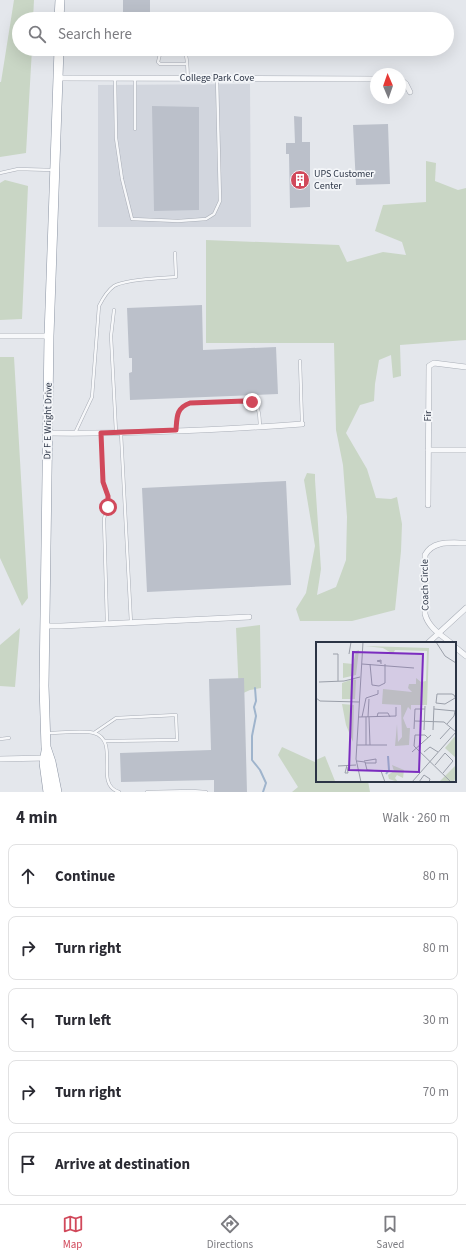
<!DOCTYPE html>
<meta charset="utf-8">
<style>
:root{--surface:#fff;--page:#f7f7f7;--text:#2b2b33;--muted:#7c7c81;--line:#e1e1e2;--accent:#d1495b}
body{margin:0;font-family:"Source Sans 3",sans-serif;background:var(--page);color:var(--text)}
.compass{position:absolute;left:370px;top:68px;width:36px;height:36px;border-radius:50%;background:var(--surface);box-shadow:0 4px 16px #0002;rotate:358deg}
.stop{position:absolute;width:12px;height:12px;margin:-9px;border:3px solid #d1495b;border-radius:50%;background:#fff}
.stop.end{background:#d1495b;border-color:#fff;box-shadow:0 1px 4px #0008}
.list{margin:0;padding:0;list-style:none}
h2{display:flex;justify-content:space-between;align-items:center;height:52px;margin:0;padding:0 16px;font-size:17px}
h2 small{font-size:13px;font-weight:400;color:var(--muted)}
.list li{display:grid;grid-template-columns:26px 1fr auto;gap:12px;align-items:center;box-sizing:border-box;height:64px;margin:0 8px 8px;padding:0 8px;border:1px solid var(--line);border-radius:8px}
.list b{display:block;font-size:15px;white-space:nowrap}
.list em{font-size:13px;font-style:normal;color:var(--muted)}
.icon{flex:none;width:22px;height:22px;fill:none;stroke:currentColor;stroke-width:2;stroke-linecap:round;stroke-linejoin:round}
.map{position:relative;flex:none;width:466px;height:792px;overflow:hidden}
.search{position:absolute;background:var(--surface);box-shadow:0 4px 16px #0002;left:12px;right:12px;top:12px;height:44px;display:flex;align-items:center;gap:10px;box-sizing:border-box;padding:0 14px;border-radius:22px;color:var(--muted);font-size:15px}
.sheet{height:412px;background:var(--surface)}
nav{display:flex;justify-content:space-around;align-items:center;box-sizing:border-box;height:56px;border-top:1px solid var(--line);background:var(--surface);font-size:11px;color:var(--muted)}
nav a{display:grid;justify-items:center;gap:2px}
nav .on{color:var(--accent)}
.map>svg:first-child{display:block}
.built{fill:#d2d6de}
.green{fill:#c9d6c5}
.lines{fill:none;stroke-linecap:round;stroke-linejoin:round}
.stream{stroke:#9fb4cc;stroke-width:2}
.building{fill:#bbc0ca}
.service-casing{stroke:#a9aeb7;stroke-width:3.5}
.minor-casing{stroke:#a9aeb7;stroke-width:6}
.trunk-casing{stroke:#8b94a3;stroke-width:10}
.service{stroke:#f7f8fa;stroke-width:2.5}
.minor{stroke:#f7f8fa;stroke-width:5}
.trunk{stroke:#fff;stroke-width:9}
.route{stroke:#d1495b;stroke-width:5}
.labels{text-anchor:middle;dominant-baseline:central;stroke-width:3.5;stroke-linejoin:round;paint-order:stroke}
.street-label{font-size:10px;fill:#2b3445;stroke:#f4f6f9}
.poi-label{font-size:10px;fill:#2b3445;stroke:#f4f6f9;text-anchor:start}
.inset-river{fill:none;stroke:#9fb4cc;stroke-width:2}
.inset-road{fill:none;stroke:#9a9fa9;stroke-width:1}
.view{fill:#7b2cbf;fill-opacity:0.15;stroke:#7b2cbf;stroke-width:2}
.inset-edge{fill:none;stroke:#2b3445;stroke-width:2}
</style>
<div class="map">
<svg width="466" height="792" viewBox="0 0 466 792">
<rect width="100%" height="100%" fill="#e4e7ec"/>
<path class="built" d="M250 84 251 227H98V85Z"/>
<path class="green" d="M14 0H34L33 19H19V49H32L26 153 0 157V82H1Z
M426 161 436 163 435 181 458 190 466 188V340L400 345 401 376 393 378 391 355 379 360 375 384 374 401 360 405 346 433 367 469 376 498 391 499 397 497 402 524 401 551 395 610 352 621H300L296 609 306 593 315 546 304 480 307 473 315 474V480L321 569 317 595 336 587 346 560 347 517 343 465 336 430 334 343H206V240L339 245 347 262 383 252 406 255 402 242 375 231 383 205 426 202Z
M5 180 28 186 22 319 0 320V183Z
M0 357H14L28 598 22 606 0 558Z
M260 625 261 688 250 690 239 695 236 628Z
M20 628 15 687 0 686V645Z
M282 747 317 763V781H368L370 792H292L298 787 278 755Z"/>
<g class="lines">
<path class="stream" d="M255 688 256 701 254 707 256 716 252 736V760L260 770 266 783 263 792"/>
</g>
<path class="building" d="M123 0H150V19H123Z
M123 49H150V56H123Z
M152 106 199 107V210L154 211Z
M294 116 302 117V142H310V207L290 208 289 154H286V143H295Z
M388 124 390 184 356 185 353 125Z
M202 305 203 350 276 347 278 394 130 400 129 373 132 372V358H129L127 308Z
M286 481 291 585 147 592 142 488Z
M244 678 247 792H214V780L121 782 120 753 211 750 209 679Z"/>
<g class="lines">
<defs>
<path id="service" d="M187 64H160L158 62 160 54 163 53 185 52C188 60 187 69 188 78
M115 78 116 138 122 179 132 219 178 221 206 219 214 214 220 201 217 78
M135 79V129
M0 173 18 169 53 170
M114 310 111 336 116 432
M300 361 302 423
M176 430C177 417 176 408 190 403L245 401C261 404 259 413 260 427
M75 433 92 397 99 306C103 298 107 291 114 286 125 279 162 278 176 277L175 253
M101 433 103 482 108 496 107 507 104 519 107 623
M121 433 131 623
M47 733C58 733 85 730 94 733 121 741 93 784 119 792
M94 733 116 718 176 715 177 740 105 741
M0 739 9 738
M147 792 192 791 206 792"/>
<path id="minor" d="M58 78 376 79
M400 79 406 84 410 92
M0 336H49
M47 433C132 434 218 430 302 424
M428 450H466
M428 505 429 366 434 363 466 367
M45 626H61L249 617
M428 643 466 608
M451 643C441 635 428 627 425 614V555C433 540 451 543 466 543
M455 647 466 656
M0 759 45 758"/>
<path id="trunk" d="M59 19 60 0
M46 751 44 763 48 792
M57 792 51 762 46 747 44 686 49 336 59 49"/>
</defs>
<use href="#service" class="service-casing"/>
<use href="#minor" class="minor-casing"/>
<use href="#trunk" class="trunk-casing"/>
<use href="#service" class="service"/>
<use href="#minor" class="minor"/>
<use href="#trunk" class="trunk"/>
</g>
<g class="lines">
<path class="route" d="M108 507V496L103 482 101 433 176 430C177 417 176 408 190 403L245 401 252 402"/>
</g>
<defs>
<symbol id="building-disc" viewBox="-11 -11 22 22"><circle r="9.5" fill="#d1495b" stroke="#f4f6f9"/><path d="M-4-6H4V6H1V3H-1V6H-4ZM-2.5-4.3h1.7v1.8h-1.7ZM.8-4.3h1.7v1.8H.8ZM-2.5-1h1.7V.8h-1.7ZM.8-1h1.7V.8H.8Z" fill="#fff"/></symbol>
</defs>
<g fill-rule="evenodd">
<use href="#building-disc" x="289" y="169" width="22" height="22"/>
</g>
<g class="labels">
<g class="street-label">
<text x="217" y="78">College Park Cove</text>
<text transform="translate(428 416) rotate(-90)">Fir</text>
<text transform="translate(48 421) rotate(-89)">Dr F E Wright Drive</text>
<text transform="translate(425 585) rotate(-91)">Coach Circle</text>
</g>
<g class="poi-label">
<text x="314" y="174">UPS Customer<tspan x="314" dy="12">Center</tspan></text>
</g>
</g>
<g transform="translate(316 642)">
<rect width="140" height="140" fill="#e4e7ec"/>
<path d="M49 4 113 6 111 63H95V68L92 65 87 76 91 86H94L93 103 79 104 81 82 82 100 86 95 85 63 66 62 67 47 96 50 92 46 93 42H100V36L105 40 110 39 111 9 79 8 77 12 67 6ZM43 8 40 33 27 36V21L37 22 40 9ZM37 37 40 38 39 57H26V41ZM26 62 38 63 37 100 30 83ZM140 93V116L129 106ZM9 114 19 139V140H0V118ZM76 123 88 128 87 136 81 133 79 136 82 140 73 137 72 133 78 129ZM140 123V136L137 140H123Z" fill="#c9d6c5"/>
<path class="inset-river" d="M70 132 73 128 72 114"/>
<path class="inset-road" d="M120 0 129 14 140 21M17 12H22V39M33 12 35 0M65 20 61 19 65 18V22M46 22 98 26M54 22 56 43 63 44 69 41V22M3 40 28 39 44 35M0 56 4 59 43 60M139 56 129 62 120 61 121 52H136L138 53 140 57M118 67 139 69 138 74 131 82M43 75 80 74V65M46 75 50 56 62 52V48M52 75 53 57M53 75 54 103M61 75 62 71H72L74 75M99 79 128 80 140 90M98 87 99 67H109M108 88 109 64M117 88 118 64M112 96 109 93H99L98 104 135 140M124 97 135 85M41 103H71M50 103V75M96 110 115 93M108 110 114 105 122 110M41 119 49 120 51 128 65 129 69 140M48 119 60 117V121H49M119 123 129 111 137 119 127 131M22 124 40 123M31 125 32 131H29L31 123M45 140 40 117 47 0M96 140 140 90M103 140 108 133 114 137 113 140"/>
<path class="view" d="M37 10 107 12 103 130 33 128Z"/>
<rect width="140" height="140" class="inset-edge"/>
</g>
</svg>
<svg class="compass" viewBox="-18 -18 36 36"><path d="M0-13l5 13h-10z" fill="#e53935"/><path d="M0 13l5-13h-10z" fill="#7c7c81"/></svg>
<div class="stop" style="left:108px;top:507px"></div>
<div class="stop end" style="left:252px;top:402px"></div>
<div class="search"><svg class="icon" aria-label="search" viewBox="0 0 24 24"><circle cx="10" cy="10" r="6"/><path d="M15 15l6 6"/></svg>Search here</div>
</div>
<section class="sheet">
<h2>4 min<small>Walk · 260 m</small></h2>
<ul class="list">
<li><svg class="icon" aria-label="ahead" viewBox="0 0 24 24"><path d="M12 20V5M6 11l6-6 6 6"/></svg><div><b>Continue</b></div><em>80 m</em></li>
<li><svg class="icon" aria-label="right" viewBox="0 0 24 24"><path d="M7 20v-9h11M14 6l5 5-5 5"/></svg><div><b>Turn right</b></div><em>80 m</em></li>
<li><svg class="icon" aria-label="left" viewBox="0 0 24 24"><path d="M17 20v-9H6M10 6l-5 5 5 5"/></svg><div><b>Turn left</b></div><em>30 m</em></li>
<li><svg class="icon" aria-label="right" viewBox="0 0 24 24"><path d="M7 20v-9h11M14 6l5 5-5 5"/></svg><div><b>Turn right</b></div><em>70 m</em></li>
<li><svg class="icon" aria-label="arrive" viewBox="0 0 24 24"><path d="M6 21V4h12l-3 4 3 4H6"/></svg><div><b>Arrive at destination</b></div></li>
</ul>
</section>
<nav>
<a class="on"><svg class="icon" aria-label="map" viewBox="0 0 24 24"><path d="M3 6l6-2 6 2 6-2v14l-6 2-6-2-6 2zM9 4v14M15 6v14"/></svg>Map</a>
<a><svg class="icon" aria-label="directions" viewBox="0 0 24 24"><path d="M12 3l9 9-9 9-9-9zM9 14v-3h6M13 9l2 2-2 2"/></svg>Directions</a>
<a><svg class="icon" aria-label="saved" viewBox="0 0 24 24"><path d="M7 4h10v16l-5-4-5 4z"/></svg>Saved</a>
</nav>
